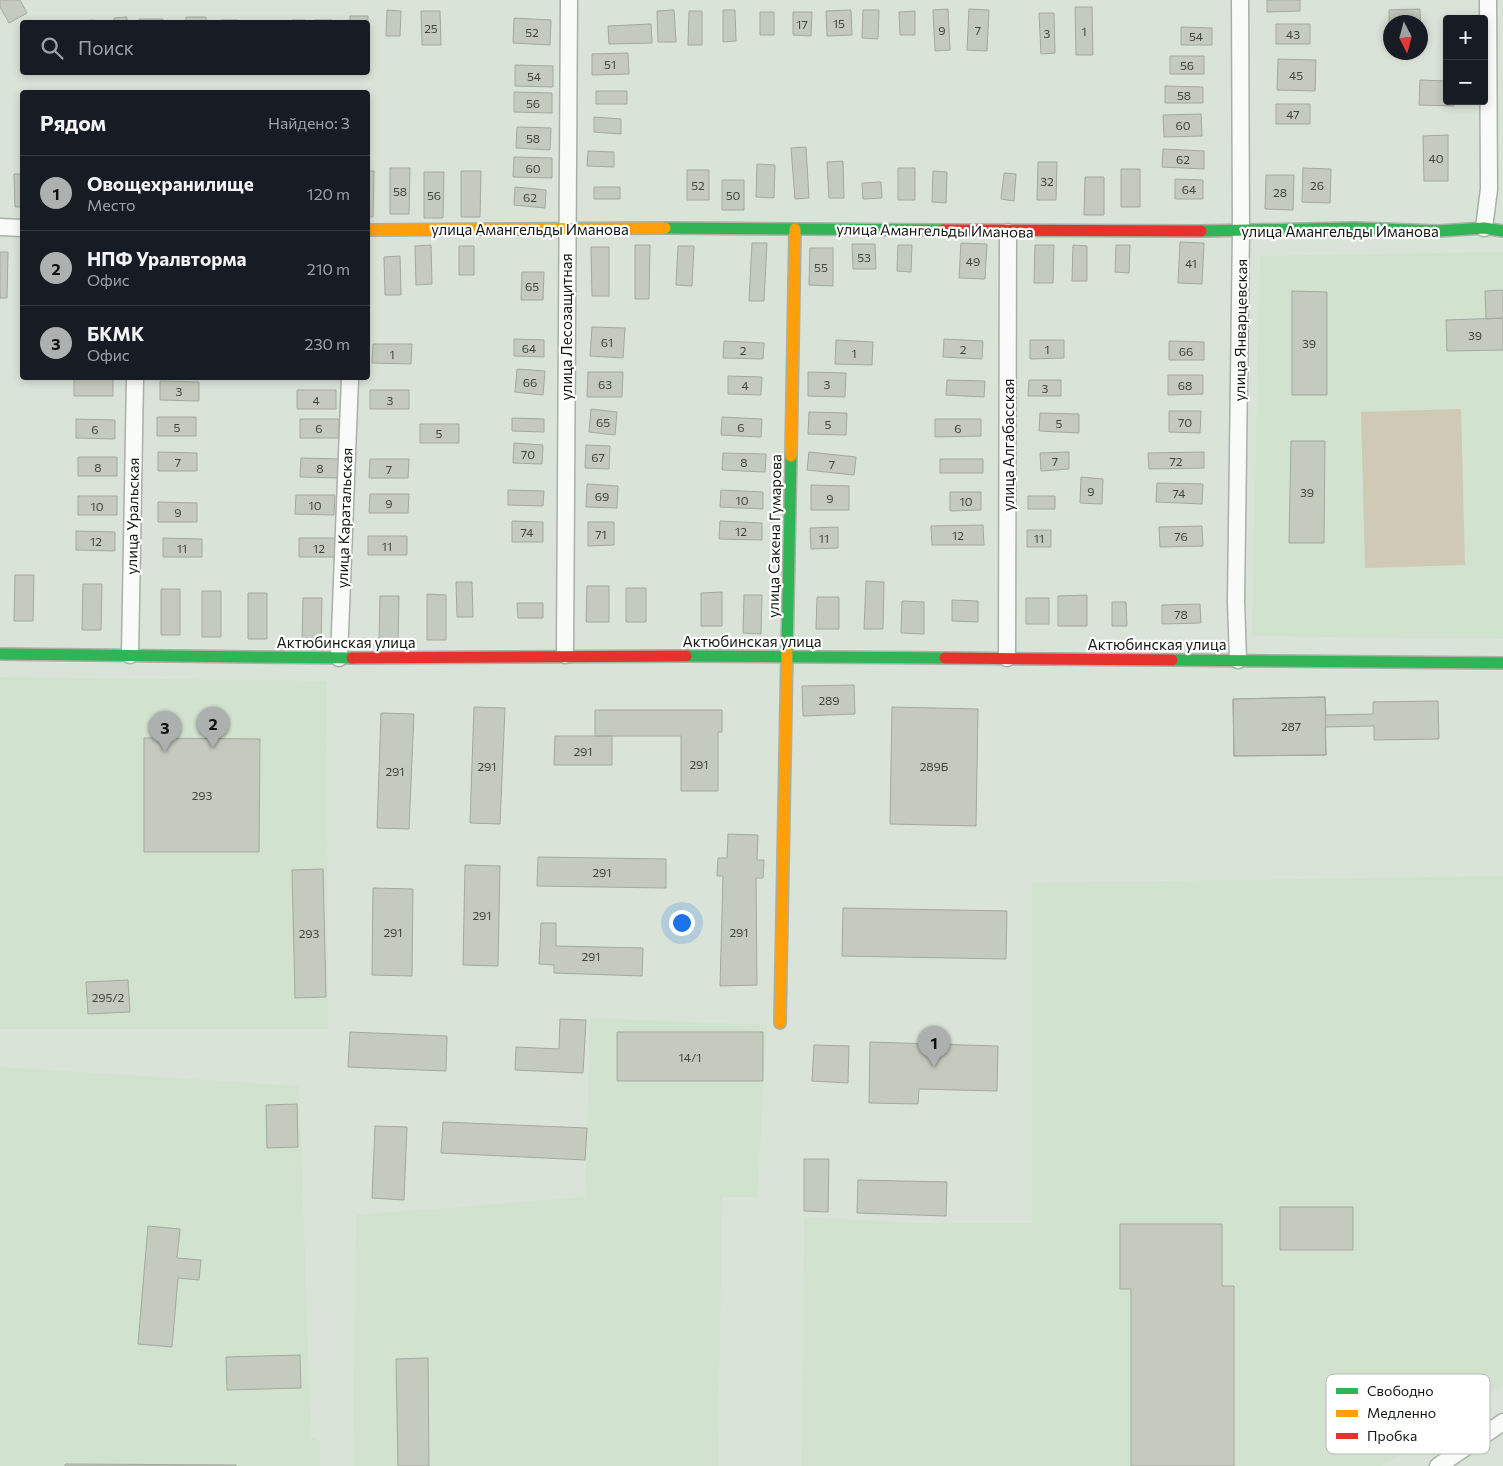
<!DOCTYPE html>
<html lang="ru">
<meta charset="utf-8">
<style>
:root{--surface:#171b24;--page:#242831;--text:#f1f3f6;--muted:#9ea1a6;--line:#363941;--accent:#acb0ae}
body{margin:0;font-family:Commissioner,sans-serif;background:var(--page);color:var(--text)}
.controls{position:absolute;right:15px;top:15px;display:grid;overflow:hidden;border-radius:5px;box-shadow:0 2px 8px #0003}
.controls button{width:45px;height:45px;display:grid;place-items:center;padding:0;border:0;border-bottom:1px solid var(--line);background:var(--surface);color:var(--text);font:25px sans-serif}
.compass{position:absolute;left:1383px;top:15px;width:45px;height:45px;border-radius:50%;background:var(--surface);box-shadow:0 2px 8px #0003;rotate:174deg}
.you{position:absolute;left:681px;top:922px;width:18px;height:18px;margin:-12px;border:4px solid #fff;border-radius:50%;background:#1a73e8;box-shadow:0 0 0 8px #1a73e833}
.badge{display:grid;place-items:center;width:32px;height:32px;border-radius:50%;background:var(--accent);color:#111;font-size:16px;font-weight:700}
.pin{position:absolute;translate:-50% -41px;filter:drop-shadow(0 1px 2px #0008)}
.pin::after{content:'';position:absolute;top:26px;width:18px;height:15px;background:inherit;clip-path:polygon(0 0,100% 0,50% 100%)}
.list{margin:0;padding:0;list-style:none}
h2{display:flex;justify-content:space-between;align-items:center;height:65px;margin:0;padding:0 20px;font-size:21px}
h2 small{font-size:16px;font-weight:400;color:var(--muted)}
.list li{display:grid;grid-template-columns:32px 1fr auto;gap:15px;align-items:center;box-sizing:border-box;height:75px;padding:0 20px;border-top:1px solid var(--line)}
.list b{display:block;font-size:19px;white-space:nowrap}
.list p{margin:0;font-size:16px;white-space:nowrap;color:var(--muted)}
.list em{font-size:16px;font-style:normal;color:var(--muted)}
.icon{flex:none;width:28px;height:28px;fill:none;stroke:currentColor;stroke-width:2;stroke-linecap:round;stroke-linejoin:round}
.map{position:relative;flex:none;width:1503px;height:1466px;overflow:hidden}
.search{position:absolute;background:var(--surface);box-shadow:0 2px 8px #0003;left:20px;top:20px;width:350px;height:55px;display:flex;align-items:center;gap:12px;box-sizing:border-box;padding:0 18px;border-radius:5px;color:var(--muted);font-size:19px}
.panel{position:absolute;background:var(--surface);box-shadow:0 2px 8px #0003;left:20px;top:90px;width:350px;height:290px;border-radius:5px}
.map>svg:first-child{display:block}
.built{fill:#d1e2cf}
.green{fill:#cfc9b5}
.building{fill:#c5cabe;stroke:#a4a99f}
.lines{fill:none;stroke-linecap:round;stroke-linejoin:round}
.street-casing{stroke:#a8b0a7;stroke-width:19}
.fast-casing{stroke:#a8b0a7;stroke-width:14}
.slow-casing{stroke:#a8b0a7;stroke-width:14}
.jam-casing{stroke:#a8b0a7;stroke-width:14}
.street{stroke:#f9fbf9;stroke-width:16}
.fast{stroke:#30b455;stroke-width:11}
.slow{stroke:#ff9f0a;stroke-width:11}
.jam{stroke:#e5322d;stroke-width:11}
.labels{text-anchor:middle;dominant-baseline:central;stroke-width:4.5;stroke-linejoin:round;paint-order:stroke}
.number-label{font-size:12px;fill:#40463d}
.street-label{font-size:15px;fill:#111710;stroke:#fff}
.key{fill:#fff;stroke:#b8b9b7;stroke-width:1}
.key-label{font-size:14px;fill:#111710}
</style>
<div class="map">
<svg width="1503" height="1466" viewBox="0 0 1503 1466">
<rect width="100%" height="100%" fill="#d9e3d8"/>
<path class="built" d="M1503 252V639L1252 636 1260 256Z
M0 677 327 681 328 1029H0Z
M1503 876V1385L1382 1466H802L804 1217 914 1223H1032V883Z
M590 1018 767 1025 757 1197H722L718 1466H353L356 1215 585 1197Z
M0 1067 299 1086 311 1437 320 1441V1466H0Z"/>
<path class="green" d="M1461 409 1465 565 1365 568 1361 412Z"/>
<path class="building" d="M0 0H20L27 13 9 23 0 7Z
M1267 0H1300V11L1267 12Z
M1075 7H1092L1093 55H1076Z
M948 9 950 50 935 51 933 10Z
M969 9 989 10 987 51 967 50Z
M1420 9 1421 43 1420 22H1390V44L1389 10Z
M387 10 401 11 400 36H386Z
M674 10 676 42H658L657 11Z
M723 10H735L736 41 723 42Z
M851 10 852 35 827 36 826 11Z
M863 10H879L878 39 862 38Z
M421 11H440L441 45H422Z
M689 11H702V45H688Z
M915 11V35H900L899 12Z
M760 12H774V35H760Z
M793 12H812L811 36 793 35Z
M1039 13H1054L1055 53 1041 54Z
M350 16H368V46V22H350Z
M127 17V22H114V18Z
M186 17H206V22H186Z
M514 18 551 20 550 45 513 43Z
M139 19H163V22H139Z
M94 20 95 22H79V21Z
M221 20H238V22H221Z
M292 20H305V22H292Z
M314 20H332V22H314Z
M651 24 652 43 609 44 608 26Z
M1276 24H1310V44H1276Z
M1181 27 1212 28V45H1181Z
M628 53 629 74 592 75V54Z
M1170 56H1204V74H1170Z
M1278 59 1316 60 1315 91 1277 90Z
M515 65 553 66V87L515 86Z
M1420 80 1447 81V101H1455L1454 106 1419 105Z
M1165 86 1203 87V103H1165Z
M596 91H627V104H596Z
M514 92 552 93V113L514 112Z
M1276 104H1310V124H1276Z
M1201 114 1202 136 1164 137 1163 115Z
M594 117 621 119V134L594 132Z
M517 127 551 128 550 150 516 148Z
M1448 135V181H1424L1423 136Z
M806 147 809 198 795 199 791 148Z
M1163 149 1204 151V169L1162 167Z
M588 151 614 152V167L587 166Z
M514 157 552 158V178L513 177Z
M843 161 844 198H829L827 162Z
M1038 162H1057L1056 200H1037Z
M757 164 775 165 774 198 756 197Z
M390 168H410L409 214H390Z
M898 168H915V200H898Z
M1303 168 1331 169 1330 203 1302 202Z
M1121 169H1140V207H1121Z
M687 170H709V200H687Z
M368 171H374L373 217H368Z
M461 171H481L480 217H461Z
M933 171 947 172 946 203 932 202Z
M424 172H444L443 218H424Z
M1004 173 1016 174 1014 201 1001 199Z
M14 174H22V207H15Z
M1266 175H1294L1293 210 1265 209Z
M1085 177H1104V215H1084Z
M1175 179 1203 180V199H1175Z
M722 180H744V210H722Z
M881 182 882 198 863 199 862 183Z
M515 187 546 190 545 208 514 205Z
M594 187H620V199H594Z
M1180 242 1204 243 1202 284 1178 283Z
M752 243H767L764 301H749Z
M961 243 987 244 985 279 959 278Z
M852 244H875L876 269H853Z
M431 245 432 284 416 285 415 246Z
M635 245H650L649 299H635Z
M898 245H912L911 272 897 271Z
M1035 245H1054L1053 283H1034Z
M1073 245 1087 246V281H1072Z
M1116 245H1130L1129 273 1115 272Z
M459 246H474V275H459Z
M678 246H694L692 286 676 285Z
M591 247H609V296H592Z
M810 248H833V286L809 285Z
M0 252H8L7 298H0Z
M400 256 401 295H385L384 257Z
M522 272H544L543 300H521Z
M1503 290V318L1486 319 1485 291Z
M1292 291 1327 292V395H1292Z
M1503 318V350L1447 351 1446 320Z
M592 327 625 328 623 358 590 356Z
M514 339 544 340V357L514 356Z
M944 339 983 341 982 359 943 357Z
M836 340 873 342 872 365 835 364Z
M1030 340H1064V358L1030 359Z
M724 341 764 343 763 359 723 358Z
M1169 341 1204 342V360H1169Z
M373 344H412L411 364 372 363Z
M517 369 545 371 543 395 515 392Z
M588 372H623L622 397H587Z
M808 372 846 373 845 397 808 396Z
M1168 375H1203V394L1168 395Z
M728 376 762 377 761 395 728 394Z
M74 378H113V396H74Z
M947 380 985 381 984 397 946 395Z
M1029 380H1061V396H1028Z
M160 381 199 382V401L160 400Z
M297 390H336V409H297Z
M370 390H409V409H370Z
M591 409 617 412 615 435 589 432Z
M1169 411H1201L1200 433 1169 432Z
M809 412 847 413 846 435 808 434Z
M1040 413 1079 414V433L1039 431Z
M157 417H196V436H157Z
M722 417 762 419 761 437 721 435Z
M512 418 544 419V432L512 431Z
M76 419 115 420V439L76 438Z
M300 419H339V438H300Z
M935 419H981V436L935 437Z
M420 424H459V443H420Z
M1291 441H1325L1324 543H1289Z
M514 443 543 445 542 464 513 463Z
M586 445 610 446 609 469 585 468Z
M158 452 197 453V471H158Z
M809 452 856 457 854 475 807 470Z
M1069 452V469L1041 471 1040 453Z
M1204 452V468L1149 469 1148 453Z
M723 453 766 454 765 472 722 470Z
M78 457H117V476H78Z
M301 458 340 459 339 478 300 477Z
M370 459H409L408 478H369Z
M940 459H983V473H940Z
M1081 477 1103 479 1102 504 1080 503Z
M1157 483 1203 484 1202 504 1156 502Z
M587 484 618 486 617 508 586 507Z
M811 485 849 486V510H811Z
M508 490 544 491 543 506 508 505Z
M721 490 763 492V509L720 507Z
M950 492H981V510L950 511Z
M370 494H409L408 513H369Z
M296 495H335L334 515 295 514Z
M78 496H117V515H78Z
M1028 496H1055V509H1028Z
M158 502 197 503V522H158Z
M512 521 543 522V542H512Z
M720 521 762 523V540L719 539Z
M588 522H614V545L588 546Z
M983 525 984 545H932L931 526Z
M1202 526 1203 546 1160 547 1159 527Z
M838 527V548L811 549 810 528Z
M1027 530H1051V547H1027Z
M76 531 115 532V551L76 550Z
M368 536H407V555H368Z
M163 538 202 539V557H163Z
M299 538H338V557H299Z
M15 575H34L33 621H14Z
M866 581 884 582 883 629H864Z
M456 582H472L473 617H457Z
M83 584H102L101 630H82Z
M587 586H609V622H586Z
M626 588H646V622H626Z
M161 589H180V635H161Z
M202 591H221V637H202Z
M722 592V626H701V593Z
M248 593H267V639H248Z
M427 594 446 595V640H427Z
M744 595H762L761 634 743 633Z
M1087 595V626H1058V596Z
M380 596H399L398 642H379Z
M817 597H839V629H816Z
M303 598H322L321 644H302Z
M1026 598H1049V624H1026Z
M952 600 978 601V622L952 621Z
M902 601 924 602V634L901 633Z
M1112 602H1126L1127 626H1112Z
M517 603H543V618H518Z
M1200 604 1201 623 1162 624V605Z
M854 685 855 714 803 716 802 686Z
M1325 697 1326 715 1373 714V702L1438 701 1439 739 1374 740V726L1325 727 1326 755 1234 756 1233 699Z
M1325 697 1326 755 1234 756 1233 699Z
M474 707 505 708 500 824 470 823Z
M892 707 978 709 976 826 890 824Z
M595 710H722V732H718V791H681V736H595Z
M381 713 414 714 409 829 377 828Z
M555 736H612V765H554Z
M144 738 260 739 259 852H144Z
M728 834 758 835 757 860H764L763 878H756L757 985 720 986 723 876H717L718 858H727Z
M538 857 666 859V888L537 886Z
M465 865 500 866 498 966 463 965Z
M323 869 326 997 295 998 292 870Z
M373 888 413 889 412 976 372 975Z
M843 908 1007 911 1006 959 842 956Z
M541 923H556V946L643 948 642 976 554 973V965L539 964Z
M128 980 130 1012 88 1014 86 982Z
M560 1019 586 1020 583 1073 515 1070 516 1047 559 1049Z
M350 1032 447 1036 446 1071 348 1067Z
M617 1032H763V1081H617Z
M870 1042 998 1046 997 1091 919 1089 918 1104 869 1103Z
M814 1045 849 1046 848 1083 812 1081Z
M297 1104 298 1147 267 1148 266 1105Z
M443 1122 587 1128 585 1160 441 1153Z
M375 1126 407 1127 404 1200 372 1198Z
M804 1159H829L828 1212 804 1211Z
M858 1180 947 1182 946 1216 857 1213Z
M1280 1207H1353V1250H1280Z
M1120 1224H1222V1286H1234V1466H1131V1289H1120Z
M148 1226 180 1229 177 1258 201 1260 199 1280 178 1278 172 1347 138 1344Z
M300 1355 301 1388 227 1390 226 1357Z
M428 1358 429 1466H398L396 1359Z
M65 1464 236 1465V1466H65Z"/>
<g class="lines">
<defs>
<path id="street" d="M0 227 22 228
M1484 228 1489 189 1488 0
M130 655 135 378
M565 655 569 0
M339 658 350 378
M1007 658 1008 232
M1238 660 1236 601 1241 231 1240 0
M1438 1466 1503 1422"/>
<path id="fast" d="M665 228 943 230
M1201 231 1355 228 1438 231 1484 228 1503 231
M787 651 791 456
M0 654 352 658
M686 656 945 658
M1172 660 1503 663"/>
<path id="slow" d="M368 230 665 228
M791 456 795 229
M780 1023 787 651"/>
<path id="jam" d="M943 230 1201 231
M352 658 686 656
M945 658 1172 660"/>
</defs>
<use href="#street" class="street-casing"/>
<use href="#fast" class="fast-casing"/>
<use href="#slow" class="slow-casing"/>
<use href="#jam" class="jam-casing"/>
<use href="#street" class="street"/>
<use href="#fast" class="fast"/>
<use href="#slow" class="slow"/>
<use href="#jam" class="jam"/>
</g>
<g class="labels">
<g class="number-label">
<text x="839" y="23">15</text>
<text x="802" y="24">17</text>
<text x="431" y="28">25</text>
<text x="942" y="30">9</text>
<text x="978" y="30">7</text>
<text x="1084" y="31">1</text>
<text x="532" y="32">52</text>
<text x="1047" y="33">3</text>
<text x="1293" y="34">43</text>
<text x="1196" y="36">54</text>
<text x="610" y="64">51</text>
<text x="1187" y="65">56</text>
<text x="1296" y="75">45</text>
<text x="534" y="76">54</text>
<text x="1184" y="95">58</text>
<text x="533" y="103">56</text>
<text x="1293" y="114">47</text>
<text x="1183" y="125">60</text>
<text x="533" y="138">58</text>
<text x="1436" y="158">40</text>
<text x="1183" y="159">62</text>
<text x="533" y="168">60</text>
<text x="1047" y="181">32</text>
<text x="698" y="185">52</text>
<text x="1317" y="185">26</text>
<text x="1189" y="189">64</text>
<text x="400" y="191">58</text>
<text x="1280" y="192">28</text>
<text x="434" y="195">56</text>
<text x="733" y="195">50</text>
<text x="530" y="197">62</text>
<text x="864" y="257">53</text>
<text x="973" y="261">49</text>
<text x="1191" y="263">41</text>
<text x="821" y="267">55</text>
<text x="532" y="286">65</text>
<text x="1475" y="335">39</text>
<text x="607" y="342">61</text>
<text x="1309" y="343">39</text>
<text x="529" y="348">64</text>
<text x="963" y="349">2</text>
<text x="1047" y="349">1</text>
<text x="743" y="350">2</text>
<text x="1186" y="351">66</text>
<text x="854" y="353">1</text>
<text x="392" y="354">1</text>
<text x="530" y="382">66</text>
<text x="605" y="384">63</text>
<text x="827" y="384">3</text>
<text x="745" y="385">4</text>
<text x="1185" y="385">68</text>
<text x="1045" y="388">3</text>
<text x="179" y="391">3</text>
<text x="316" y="400">4</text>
<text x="390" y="400">3</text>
<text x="603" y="422">65</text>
<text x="1185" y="422">70</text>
<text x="1059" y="423">5</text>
<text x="828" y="424">5</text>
<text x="177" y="427">5</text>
<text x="741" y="427">6</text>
<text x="319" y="428">6</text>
<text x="958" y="428">6</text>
<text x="95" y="429">6</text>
<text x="439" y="433">5</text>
<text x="528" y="454">70</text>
<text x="598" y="457">67</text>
<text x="1055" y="461">7</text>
<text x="1176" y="461">72</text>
<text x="178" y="462">7</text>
<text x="744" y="462">8</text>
<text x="832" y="464">7</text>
<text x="98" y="467">8</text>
<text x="320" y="468">8</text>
<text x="389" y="469">7</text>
<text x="1091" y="491">9</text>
<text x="1307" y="492">39</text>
<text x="1179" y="493">74</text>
<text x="602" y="496">69</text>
<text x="830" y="498">9</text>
<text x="742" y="500">10</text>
<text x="966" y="501">10</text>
<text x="389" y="503">9</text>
<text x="315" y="505">10</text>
<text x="97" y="506">10</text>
<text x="178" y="512">9</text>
<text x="741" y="531">12</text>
<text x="527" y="532">74</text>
<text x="601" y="534">71</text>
<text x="958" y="535">12</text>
<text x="1181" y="536">76</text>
<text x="824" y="538">11</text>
<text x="1039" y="538">11</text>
<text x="96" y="541">12</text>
<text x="387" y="546">11</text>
<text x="182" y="548">11</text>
<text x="319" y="548">12</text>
<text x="1181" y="614">78</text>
<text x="829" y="700">289</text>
<text x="1291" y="726">287</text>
<text x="583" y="751">291</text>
<text x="699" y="764">291</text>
<text x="487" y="766">291</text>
<text x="934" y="766">289Б</text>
<text x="395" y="771">291</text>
<text x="202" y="795">293</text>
<text x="602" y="872">291</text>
<text x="482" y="915">291</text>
<text x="393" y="932">291</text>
<text x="739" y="932">291</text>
<text x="309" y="933">293</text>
<text x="591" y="956">291</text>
<text x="108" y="997">295/2</text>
<text x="690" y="1057">14/1</text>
</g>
<g class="street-label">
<text x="530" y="229">улица Амангельды Иманова</text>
<text transform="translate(935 230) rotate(1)">улица Амангельды Иманова</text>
<text x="1340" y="231">улица Амангельды Иманова</text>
<text transform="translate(566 327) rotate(-90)">улица Лесозащитная</text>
<text transform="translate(1240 330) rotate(-89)">улица Январцевская</text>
<text transform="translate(1008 445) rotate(-90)">улица Алгабасская</text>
<text transform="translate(132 516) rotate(-89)">улица Уральская</text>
<text transform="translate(344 518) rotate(-88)">улица Каратальская</text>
<text transform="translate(774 536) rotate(-89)">улица Сакена Гумарова</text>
<text x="752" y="641">Актюбинская улица</text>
<text x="346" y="642">Актюбинская улица</text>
<text x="1157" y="644">Актюбинская улица</text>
</g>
</g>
<rect x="1326" y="1374" width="164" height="80" rx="8" class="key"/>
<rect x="1336" y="1388" width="22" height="6" fill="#30b455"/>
<rect x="1336" y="1410" width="22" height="7" fill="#ff9f0a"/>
<rect x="1336" y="1433" width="22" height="6" fill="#e5322d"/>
<g class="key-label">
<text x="1367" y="1396">Свободно</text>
<text x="1367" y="1418">Медленно</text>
<text x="1367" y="1441">Пробка</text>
</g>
</svg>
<div class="controls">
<button>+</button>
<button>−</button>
</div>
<svg class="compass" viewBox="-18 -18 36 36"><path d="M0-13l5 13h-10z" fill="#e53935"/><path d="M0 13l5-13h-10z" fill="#9ea1a6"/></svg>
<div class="you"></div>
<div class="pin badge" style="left:934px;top:1067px">1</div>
<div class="pin badge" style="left:213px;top:748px">2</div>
<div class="pin badge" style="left:165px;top:752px">3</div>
<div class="search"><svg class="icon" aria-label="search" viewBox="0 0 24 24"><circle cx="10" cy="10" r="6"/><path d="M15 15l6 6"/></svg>Поиск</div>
<section class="panel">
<h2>Рядом<small>Найдено: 3</small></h2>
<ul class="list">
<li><span class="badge">1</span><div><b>Овощехранилище</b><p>Место</p></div><em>120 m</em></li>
<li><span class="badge">2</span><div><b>НПФ Уралвторма</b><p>Офис</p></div><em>210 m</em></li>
<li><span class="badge">3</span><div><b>БКМК</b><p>Офис</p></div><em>230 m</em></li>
</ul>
</section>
</div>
